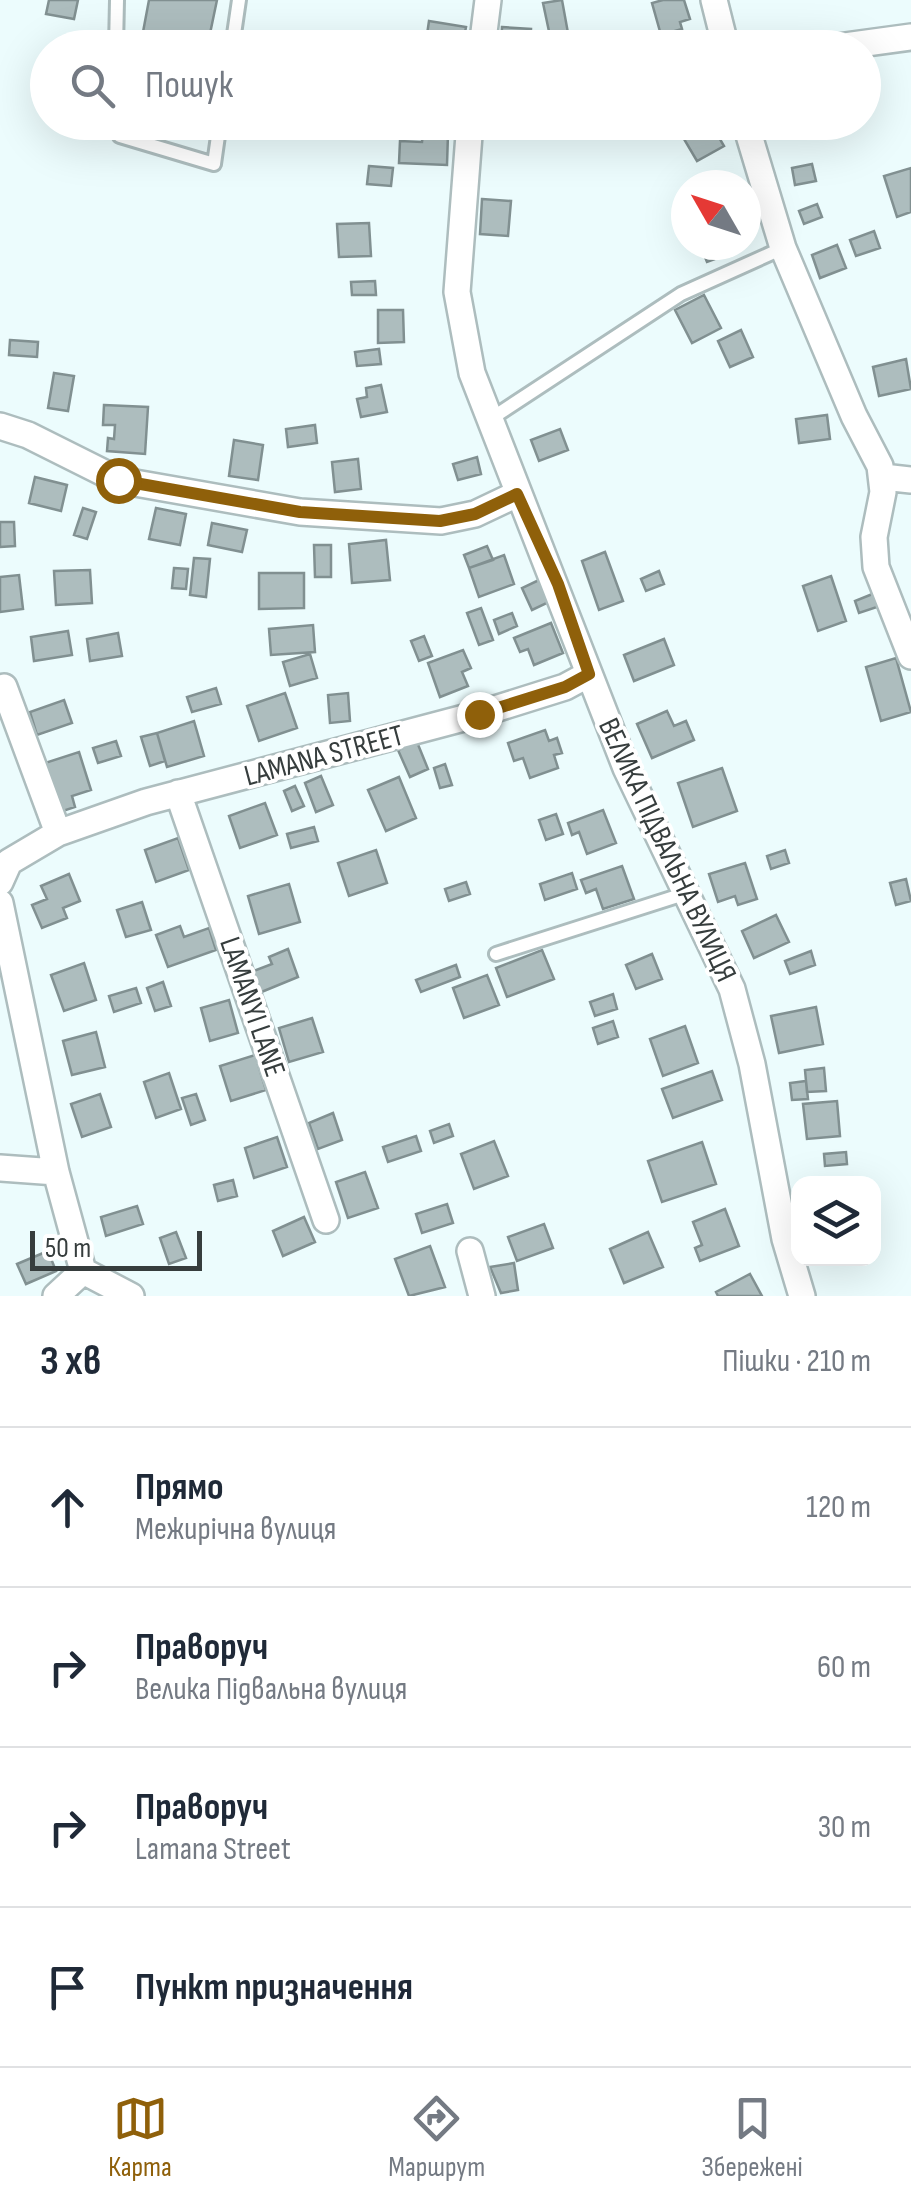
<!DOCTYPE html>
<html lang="uk">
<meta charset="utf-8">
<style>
:root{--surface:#fff;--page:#f6f6f7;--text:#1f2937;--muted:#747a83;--line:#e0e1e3;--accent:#8f600a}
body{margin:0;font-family:"Sofia Sans Condensed",sans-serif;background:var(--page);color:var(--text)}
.controls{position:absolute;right:30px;bottom:30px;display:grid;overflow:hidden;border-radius:20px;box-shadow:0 10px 40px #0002}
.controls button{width:90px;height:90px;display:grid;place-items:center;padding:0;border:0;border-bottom:2px solid var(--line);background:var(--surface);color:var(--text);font:50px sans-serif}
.compass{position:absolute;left:671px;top:170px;width:90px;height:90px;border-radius:50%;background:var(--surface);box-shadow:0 10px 40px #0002;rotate:309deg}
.scale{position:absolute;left:30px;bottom:25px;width:172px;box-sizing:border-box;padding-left:10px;border:5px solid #363d3d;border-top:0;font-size:28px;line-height:35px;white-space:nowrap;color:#363d3d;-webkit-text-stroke:8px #fff;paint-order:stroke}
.stop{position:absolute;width:30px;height:30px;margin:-22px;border:8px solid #8f600a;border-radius:50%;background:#fff}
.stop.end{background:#8f600a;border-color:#fff;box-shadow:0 2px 10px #0008}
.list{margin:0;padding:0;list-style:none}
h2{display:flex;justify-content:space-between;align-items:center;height:130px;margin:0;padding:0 40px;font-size:42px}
h2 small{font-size:32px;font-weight:400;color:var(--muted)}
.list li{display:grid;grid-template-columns:65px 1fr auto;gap:30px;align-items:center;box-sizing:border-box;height:160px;padding:0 40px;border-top:2px solid var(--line)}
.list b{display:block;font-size:38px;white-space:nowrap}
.list p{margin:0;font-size:32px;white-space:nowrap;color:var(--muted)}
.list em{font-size:32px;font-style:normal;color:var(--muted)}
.icon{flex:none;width:55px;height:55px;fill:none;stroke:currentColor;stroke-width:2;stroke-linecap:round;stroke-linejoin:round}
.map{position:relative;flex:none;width:911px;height:1296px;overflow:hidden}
.search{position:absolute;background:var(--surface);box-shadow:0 10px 40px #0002;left:30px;right:30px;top:30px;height:110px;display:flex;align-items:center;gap:25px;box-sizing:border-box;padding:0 35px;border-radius:55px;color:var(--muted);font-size:38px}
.sheet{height:770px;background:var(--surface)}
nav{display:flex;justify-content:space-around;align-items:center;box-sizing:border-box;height:140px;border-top:2px solid var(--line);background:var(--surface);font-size:28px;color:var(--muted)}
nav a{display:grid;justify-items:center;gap:5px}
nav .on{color:var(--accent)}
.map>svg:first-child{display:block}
.building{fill:#adbdbe;stroke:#819091;stroke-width:2.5}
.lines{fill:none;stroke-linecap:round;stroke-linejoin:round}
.service-casing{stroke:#adbdbe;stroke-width:18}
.minor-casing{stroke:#adbdbe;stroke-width:30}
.service{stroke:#fff;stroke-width:12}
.minor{stroke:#fff;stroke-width:25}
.route{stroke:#8f600a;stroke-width:12}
.labels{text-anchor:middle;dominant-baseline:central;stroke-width:8;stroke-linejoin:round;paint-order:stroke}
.street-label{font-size:30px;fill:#363d3d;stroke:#fff}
</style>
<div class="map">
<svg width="911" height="1296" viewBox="0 0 911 1296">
<rect width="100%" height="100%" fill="#ecfcfd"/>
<path class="building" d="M49 0H78L74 19 46 14Z
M149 0H217L207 48H140Z
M562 0 568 33 550 36 543 3Z
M663 0H684L690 19 680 22 682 29 661 35 652 3Z
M429 21 466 27 462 48H425Z
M502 27 531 29 530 48H501Z
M506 122H536L535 136 508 133Z
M701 122H710L724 146 697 161 681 134Z
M808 122H850L844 123 845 133 822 136 821 127 809 128Z
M423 133 448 134 447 165 399 163 400 141 422 142Z
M812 164 816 181 795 185 792 168Z
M369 166 393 168 391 186 367 184Z
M911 168V212L897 217 884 176Z
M482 199 511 201 508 236 480 234Z
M817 204 822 217 804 224 799 211Z
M369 223 371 256 339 257 337 224Z
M874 231 880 248 856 256 850 240Z
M700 245H731L734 252 707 262Z
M837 245 846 268 820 278 812 255Z
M375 281 376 295H352L351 282Z
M704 295 721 328 692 343 675 310Z
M378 310H403L404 342 378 343Z
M741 330 753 357 730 367 718 341Z
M10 340 38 342 37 357 9 355Z
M379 349 381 364 357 366 355 352Z
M906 359 911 389 879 396 873 367Z
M54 373 74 376 68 411 48 408Z
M381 385 387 412 361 417 357 399 367 397 366 388Z
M104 405 148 407 145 454 107 451 108 438 114 439 115 425H103Z
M827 415 830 439 799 443 796 419Z
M315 425 317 443 288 447 286 429Z
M560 429 568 450 539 461 531 440Z
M234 440 263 445 258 480 229 476Z
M477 457 481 474 458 480 453 464Z
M358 459 361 489 335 492 332 462Z
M35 477 67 485 61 511 29 503Z
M83 508 96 512 87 539 74 535Z
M156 508 186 514 180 545 149 539Z
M0 522H14L15 546 0 547Z
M212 523 247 530 242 552 208 545Z
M386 540 390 580 352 583 349 544Z
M314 545H331V577H315Z
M487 546 493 560 469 568 464 555Z
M605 552 623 601 599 610 582 561Z
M504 555 514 584 479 597 469 568Z
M194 558 210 559 206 597 190 595Z
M174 568 188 569 186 589 172 588Z
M90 570 92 603 56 605 54 571Z
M659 571 664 584 646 591 641 579Z
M259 573H304V608L259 609Z
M19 575 23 609 0 612V577Z
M831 576 846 621 818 631 803 586Z
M539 580 549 602 532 610 522 588Z
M875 593 880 606 859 613 855 601Z
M481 608 493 640 479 645 467 613Z
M512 613 517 626 499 634 494 620Z
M551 623 563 653 534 665 528 649 520 652 514 638Z
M313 625 315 652 271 655 269 629Z
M68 631 72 655 34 661 31 637Z
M118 633 122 656 90 661 87 639Z
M424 636 432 656 419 661 411 641Z
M664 639 674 665 634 681 624 655Z
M463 650 471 668 462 672 468 686 440 697 428 663Z
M310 654 317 678 290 686 283 662Z
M896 658 911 712 881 721 866 667Z
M216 688 221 704 192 712 187 697Z
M285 693 297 728 259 741 247 706Z
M348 693 350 721 330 723 328 695Z
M64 700 72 723 37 735 30 712Z
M667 711 674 726 686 721 694 740 652 758 637 724Z
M194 721 204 756 167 767 157 733Z
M545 730 549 741 557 738 562 753 554 755 558 768 530 778 523 758 514 761 508 743Z
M157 733 165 761 150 766 141 737Z
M116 741 121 756 98 763 93 748Z
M417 742 428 769 410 777 398 750Z
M79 752 91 790 72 796 75 807 60 812 45 763Z
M445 764 452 785 440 788 434 768Z
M722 768 737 811 693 827 678 783Z
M321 776 333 805 316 812 305 783Z
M399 777 416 818 386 831 368 790Z
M295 786 304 806 292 811 284 791Z
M265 803 277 835 240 848 229 816Z
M603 810 616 843 587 854 579 832 572 835 568 823Z
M556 814 563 834 546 840 539 820Z
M314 827 318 841 291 848 287 834Z
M178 838 189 870 156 882 145 850Z
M376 850 387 883 349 896 338 863Z
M785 850 789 863 771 869 767 856Z
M745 863 757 899 738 905 735 896 718 902 709 874Z
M622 866 634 899 603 909 596 889 586 893 581 880Z
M572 873 577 889 545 900 540 884Z
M69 874 80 901 63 908 67 918 42 928 32 905 47 899 41 886Z
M906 879 911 901 896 905 890 883Z
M466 882 470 894 449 901 445 889Z
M289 884 300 922 259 934 248 896Z
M142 902 151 930 126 937 117 910Z
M776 915 789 942 754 958 742 931Z
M180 926 184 937 209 928 216 950 168 967 156 935Z
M288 949 298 977 259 993 251 972 272 964 269 957Z
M542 950 554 979 507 997 496 968Z
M811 951 815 965 790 974 785 961Z
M652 954 662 979 636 989 626 965Z
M84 963 96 1000 64 1011 51 975Z
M456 965 460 977 421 992 416 980Z
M487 975 499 1005 464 1018 453 988Z
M163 982 171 1006 155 1011 147 988Z
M136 988 141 1003 114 1012 109 996Z
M613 994 617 1009 595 1016 590 1002Z
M229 1000 238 1033 210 1041 201 1008Z
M816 1007 823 1044 779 1053 771 1016Z
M312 1018 323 1052 289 1062 279 1028Z
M613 1021 618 1037 598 1044 593 1028Z
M685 1026 698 1063 663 1076 650 1039Z
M96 1032 105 1067 72 1075 63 1041Z
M255 1055 266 1090 231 1101 220 1066Z
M824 1068 826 1091 807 1092 805 1070Z
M712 1071 722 1100 673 1118 662 1089Z
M169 1073 181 1109 156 1118 144 1082Z
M806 1081 808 1099 792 1100 790 1083Z
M100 1094 111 1127 82 1137 71 1104Z
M196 1094 205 1120 191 1125 182 1098Z
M837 1101 840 1136 807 1139 803 1104Z
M333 1113 342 1140 318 1149 309 1123Z
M449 1124 453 1136 434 1143 430 1131Z
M416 1136 421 1151 388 1162 383 1147Z
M277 1137 287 1167 254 1178 245 1148Z
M494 1141 508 1176 474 1189 461 1154Z
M702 1142 716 1184 662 1202 648 1161Z
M846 1152 847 1164 825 1166 824 1154Z
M365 1172 378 1208 348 1218 336 1182Z
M233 1180 237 1196 218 1201 214 1185Z
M447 1204 453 1223 422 1233 416 1214Z
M137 1206 143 1224 106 1236 101 1217Z
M725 1209 739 1246 700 1261 695 1248 702 1245 693 1222Z
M304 1217 315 1242 283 1256 273 1231Z
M544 1224 553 1248 517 1261 508 1237Z
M176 1232 186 1258 169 1264 160 1238Z
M648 1232 663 1267 624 1283 610 1249Z
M430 1246 445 1287 409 1296 395 1259Z
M48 1251 56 1271 26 1284 17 1264Z
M514 1263 518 1290 501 1293 490 1267Z
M750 1274 762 1296H718L716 1292Z"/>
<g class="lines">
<defs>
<path id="service" d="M116 48 117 0
M232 48 239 0
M119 122 120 136 214 164 220 122
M489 420 681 294 783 248
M496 954 687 893"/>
<path id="minor" d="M714 0 726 48
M482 48 488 0
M830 48 911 37
M470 122 457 292 472 373 626 768 732 989 752 1064 785 1239 802 1296
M745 122 783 248 854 416 880 466 883 492 874 537 876 567 911 656
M0 426 28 435 118 480 300 512 441 521 475 514 517 494
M883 477 911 480
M4 687 58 833 146 802 479 714 565 687 589 674
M178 793 326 1220
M0 882 9 862 58 833
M0 903 56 1172 83 1271 56 1296
M0 1168 56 1172
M470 1251 482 1296
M83 1271 131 1296"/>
</defs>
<use href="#service" class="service-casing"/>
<use href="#minor" class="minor-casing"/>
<use href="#service" class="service"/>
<use href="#minor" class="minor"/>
</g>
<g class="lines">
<path class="route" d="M118 480 300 512 440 521 475 514 517 494 558 584 589 674 565 687 479 714"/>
</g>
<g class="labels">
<g class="street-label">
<text transform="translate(324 756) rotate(-15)">LAMANA STREET</text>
<text transform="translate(667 850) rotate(65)">ВЕЛИКА ПІДВАЛЬНА ВУЛИЦЯ</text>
<text transform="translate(252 1007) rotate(71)">LAMANYI LANE</text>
</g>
</g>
</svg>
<div class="controls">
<button><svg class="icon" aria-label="layers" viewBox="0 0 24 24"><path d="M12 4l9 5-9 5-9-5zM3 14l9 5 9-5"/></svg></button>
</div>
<svg class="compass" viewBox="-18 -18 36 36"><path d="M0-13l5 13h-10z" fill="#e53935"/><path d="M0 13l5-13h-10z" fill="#747a83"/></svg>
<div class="scale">50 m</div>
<div class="stop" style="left:118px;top:480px"></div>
<div class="stop end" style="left:479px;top:714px"></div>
<div class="search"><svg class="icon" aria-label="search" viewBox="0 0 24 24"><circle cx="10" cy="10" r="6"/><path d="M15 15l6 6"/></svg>Пошук</div>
</div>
<section class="sheet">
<h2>3 хв<small>Пішки · 210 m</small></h2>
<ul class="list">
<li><svg class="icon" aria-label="ahead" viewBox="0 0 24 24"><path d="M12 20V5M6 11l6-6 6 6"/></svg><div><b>Прямо</b><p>Межирічна вулиця</p></div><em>120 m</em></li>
<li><svg class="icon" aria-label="right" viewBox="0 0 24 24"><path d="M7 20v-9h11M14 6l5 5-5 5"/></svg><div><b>Праворуч</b><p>Велика Підвальна вулиця</p></div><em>60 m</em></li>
<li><svg class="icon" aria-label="right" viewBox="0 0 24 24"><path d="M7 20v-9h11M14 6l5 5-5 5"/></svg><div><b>Праворуч</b><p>Lamana Street</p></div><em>30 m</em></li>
<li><svg class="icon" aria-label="arrive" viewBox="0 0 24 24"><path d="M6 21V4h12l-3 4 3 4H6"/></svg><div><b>Пункт призначення</b></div></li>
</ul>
</section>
<nav>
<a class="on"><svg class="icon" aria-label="map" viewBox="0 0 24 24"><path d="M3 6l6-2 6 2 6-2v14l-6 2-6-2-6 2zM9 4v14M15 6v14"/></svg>Карта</a>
<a><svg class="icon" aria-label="directions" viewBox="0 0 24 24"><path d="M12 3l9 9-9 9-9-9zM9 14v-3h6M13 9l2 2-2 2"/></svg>Маршрут</a>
<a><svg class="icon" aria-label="saved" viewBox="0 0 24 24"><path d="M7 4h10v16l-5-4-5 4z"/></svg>Збережені</a>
</nav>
